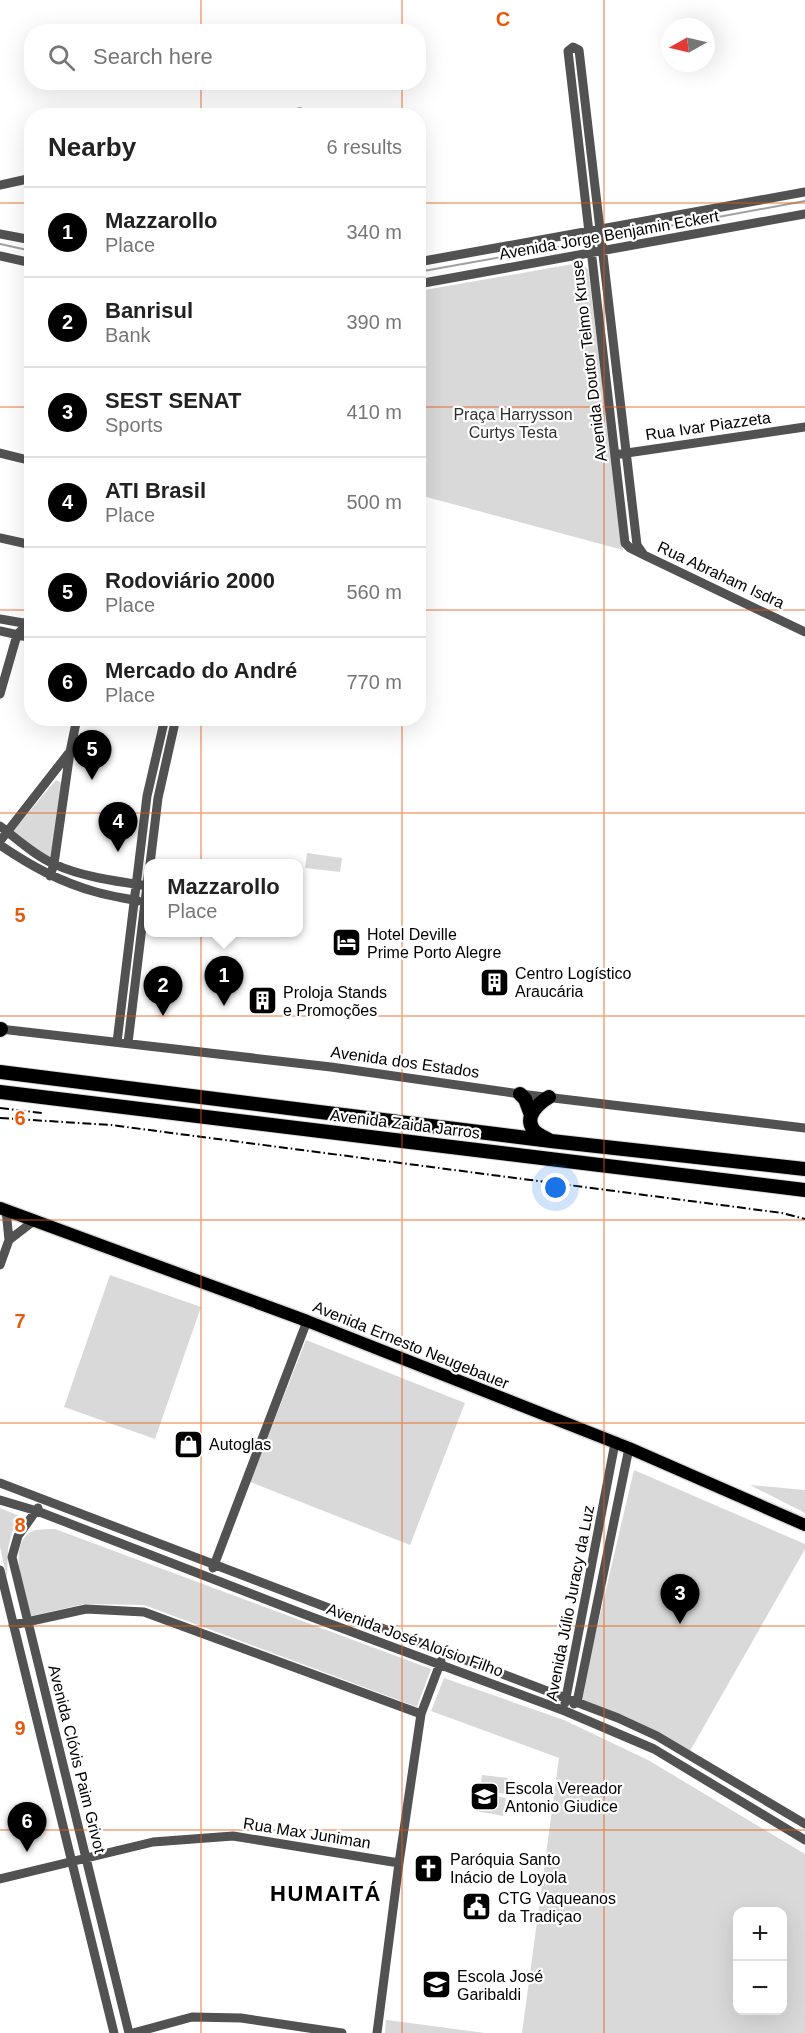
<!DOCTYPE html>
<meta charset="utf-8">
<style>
:root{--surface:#fff;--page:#f6f6f6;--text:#222;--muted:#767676;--line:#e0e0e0;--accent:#000}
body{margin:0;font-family:Helvetica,sans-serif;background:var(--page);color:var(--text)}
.controls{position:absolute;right:18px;bottom:18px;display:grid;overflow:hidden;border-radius:12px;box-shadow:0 6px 24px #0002}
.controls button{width:54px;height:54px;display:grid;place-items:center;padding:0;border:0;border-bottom:2px solid var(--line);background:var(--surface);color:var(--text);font:30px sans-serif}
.compass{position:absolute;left:661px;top:18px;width:54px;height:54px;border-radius:50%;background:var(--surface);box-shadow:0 6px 24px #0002;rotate:262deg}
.you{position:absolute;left:556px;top:1188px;width:21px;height:21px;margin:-15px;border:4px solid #fff;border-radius:50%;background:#1a73e8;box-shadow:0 0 0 9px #1a73e833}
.badge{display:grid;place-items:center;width:39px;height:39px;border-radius:50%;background:var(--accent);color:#fff;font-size:20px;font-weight:700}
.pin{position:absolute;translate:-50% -50px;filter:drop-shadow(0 2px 3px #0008)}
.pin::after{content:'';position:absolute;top:32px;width:21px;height:18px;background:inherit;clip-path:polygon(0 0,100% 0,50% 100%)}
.popup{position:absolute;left:144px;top:859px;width:159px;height:78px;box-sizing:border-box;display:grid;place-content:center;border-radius:12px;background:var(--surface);filter:drop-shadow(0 2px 4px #0005);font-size:20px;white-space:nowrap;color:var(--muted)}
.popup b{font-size:22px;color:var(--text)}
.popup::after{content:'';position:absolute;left:50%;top:100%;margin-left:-12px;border:12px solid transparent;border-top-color:var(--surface)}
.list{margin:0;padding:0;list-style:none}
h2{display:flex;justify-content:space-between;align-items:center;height:78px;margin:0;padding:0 24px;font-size:26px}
h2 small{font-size:20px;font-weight:400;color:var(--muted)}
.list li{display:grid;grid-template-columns:39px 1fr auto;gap:18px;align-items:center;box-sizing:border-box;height:90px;padding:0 24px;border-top:2px solid var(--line)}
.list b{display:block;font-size:22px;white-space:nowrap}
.list p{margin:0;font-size:20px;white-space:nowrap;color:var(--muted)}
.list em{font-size:20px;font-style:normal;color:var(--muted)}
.icon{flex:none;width:33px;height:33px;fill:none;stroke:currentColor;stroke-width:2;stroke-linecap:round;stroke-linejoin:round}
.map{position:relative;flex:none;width:805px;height:2033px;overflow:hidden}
.search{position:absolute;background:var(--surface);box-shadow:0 6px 24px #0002;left:24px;top:24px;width:402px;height:66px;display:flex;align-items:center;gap:15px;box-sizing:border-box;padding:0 21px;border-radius:24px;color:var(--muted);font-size:22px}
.panel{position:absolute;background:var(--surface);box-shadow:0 6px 24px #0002;left:24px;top:108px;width:402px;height:618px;border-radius:24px}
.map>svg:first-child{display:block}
.green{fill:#d9d9d9;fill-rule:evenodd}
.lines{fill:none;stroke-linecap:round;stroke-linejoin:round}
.stream{stroke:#a0a0a0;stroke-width:2}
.major-casing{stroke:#dbdbdb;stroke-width:15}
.highway-casing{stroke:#dbdbdb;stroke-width:16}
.minor{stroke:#525252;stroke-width:9}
.major{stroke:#000;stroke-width:12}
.highway{stroke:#000;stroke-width:14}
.rail{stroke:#000;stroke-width:2;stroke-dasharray:9 3 1.5 3;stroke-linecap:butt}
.grid{fill:none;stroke:#e8590c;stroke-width:1.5;stroke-opacity:0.55}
.labels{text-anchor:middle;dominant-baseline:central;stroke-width:4.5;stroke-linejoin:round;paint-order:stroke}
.street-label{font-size:16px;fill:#000;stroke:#fff}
.park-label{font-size:16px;fill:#303030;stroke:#fff}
.poi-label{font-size:16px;fill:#000;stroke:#fff;text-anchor:start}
.district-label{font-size:22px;font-weight:bold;letter-spacing:1.5px;fill:#000;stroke:#fff}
.grid-label{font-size:20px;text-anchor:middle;font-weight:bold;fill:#e8590c;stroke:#fff;stroke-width:4.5;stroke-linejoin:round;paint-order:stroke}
</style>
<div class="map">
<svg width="805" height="2033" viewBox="0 0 805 2033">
<rect width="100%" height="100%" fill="#fff"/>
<path class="green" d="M579 263 588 269 623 550 419 495V291Z
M56 780 62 783 50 860 12 832Z
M307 853 342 858 340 872 305 868Z
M110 1275 201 1307 155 1439 64 1407Z
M306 1340 465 1403 410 1545 250 1482Z
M634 1470 805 1544V1549L690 1751 580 1700Z
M750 1485 805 1490V1513Z
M0 1508 27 1519 13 1529 8 1548 7 1578 0 1547Z
M55 1529 431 1669 417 1707 144 1605 84 1604 31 1616C25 1595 4 1539 36 1530 42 1529 49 1529 55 1529Z
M444 1678 564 1720 648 1760 805 1854V2033H522L559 1758 431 1711ZM738 1912H782V2010H738Z
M482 1775 508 1778 506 1794 480 1790Z
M479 1793 506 1798 503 1816 476 1811Z
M386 2020H387L485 2033H385Z"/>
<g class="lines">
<path class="stream" d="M615 236 805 201
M0 244 32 251
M418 272 574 244"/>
<defs>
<path id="major" d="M0 1208 307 1321 629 1448 805 1525"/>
<path id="highway" d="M0 1030 1 1029
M0 1072 551 1141 805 1169
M0 1092 805 1190
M520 1094 525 1099 531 1115
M549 1140C544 1137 536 1134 533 1129 524 1116 539 1103 549 1097"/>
</defs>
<use href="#major" class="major-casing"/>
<use href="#highway" class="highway-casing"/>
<path class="minor" d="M279 116 300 112 304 116
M0 185 32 178
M0 234 32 240
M0 256 32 263
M418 262 805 192
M418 284 805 214
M0 453 32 461
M620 454 805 427
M0 538 32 545
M644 555 637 545 579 50 573 47 568 51 625 543 630 548 644 555 805 632
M0 619 29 624
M0 631 32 638
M0 694 17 635 27 624 32 604
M0 826C17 839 34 855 54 864 80 876 113 881 142 885
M0 841 68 754
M0 845C31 866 60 882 96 892 110 896 124 898 138 901
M150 864 158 798 176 718
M50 876 54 864 70 752 77 718
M0 1029 331 1067 520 1094 805 1128
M117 1042 147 796 165 718
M128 1043 149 869
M9 1240 35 1220
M0 1265 9 1240 6 1210
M0 1483 618 1718 657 1736 805 1824
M0 1500 37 1511 301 1613 565 1711 654 1749 805 1840
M38 1508 18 1536 12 1557 129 2033
M213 1568 307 1321
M0 1570 114 2033
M13 1625 86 1609 144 1612 421 1714
M565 1703 615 1443
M574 1704 577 1702 629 1448
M0 1879 153 1842 233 1836 399 1863
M133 2033 192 2017 241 2018 342 2033
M377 2033 399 1863 421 1714 441 1661"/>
<use href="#major" class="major"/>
<use href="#highway" class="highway"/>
<path class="rail" d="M0 1108 42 1113
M0 1118 111 1125 782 1213 805 1219"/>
</g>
<path class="grid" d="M201 0V32M402 0V32M604 0V2033M201 82V116M402 82V116M0 203H32M418 203H805M0 407H32M418 407H805M0 610H32M418 610H805M201 718V2033M402 718V2033M0 813H805M0 1016H805M0 1220H805M0 1423H805M0 1626H805M0 1830H805"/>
<defs>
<symbol id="hotel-square" viewBox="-11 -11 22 22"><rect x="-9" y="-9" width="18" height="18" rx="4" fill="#000" stroke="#fff"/><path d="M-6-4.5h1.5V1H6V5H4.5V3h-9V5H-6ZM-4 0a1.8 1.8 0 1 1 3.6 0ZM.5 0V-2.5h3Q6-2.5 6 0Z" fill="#fff"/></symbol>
<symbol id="building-square" viewBox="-11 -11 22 22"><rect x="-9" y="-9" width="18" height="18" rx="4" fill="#000" stroke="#fff"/><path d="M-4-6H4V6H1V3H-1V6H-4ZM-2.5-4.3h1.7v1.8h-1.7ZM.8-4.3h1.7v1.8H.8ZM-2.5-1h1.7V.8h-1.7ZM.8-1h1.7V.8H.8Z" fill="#fff"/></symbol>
<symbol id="shop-square" viewBox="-11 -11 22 22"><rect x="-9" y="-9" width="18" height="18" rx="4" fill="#000" stroke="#fff"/><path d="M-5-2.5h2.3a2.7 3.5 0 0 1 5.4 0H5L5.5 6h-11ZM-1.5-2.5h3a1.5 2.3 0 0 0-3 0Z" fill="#fff"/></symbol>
<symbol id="school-square" viewBox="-11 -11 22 22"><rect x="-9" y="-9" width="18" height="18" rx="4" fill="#000" stroke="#fff"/><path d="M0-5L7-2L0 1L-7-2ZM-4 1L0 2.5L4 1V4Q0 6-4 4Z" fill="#fff"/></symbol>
<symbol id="church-square" viewBox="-11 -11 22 22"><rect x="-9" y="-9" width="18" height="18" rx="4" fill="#000" stroke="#fff"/><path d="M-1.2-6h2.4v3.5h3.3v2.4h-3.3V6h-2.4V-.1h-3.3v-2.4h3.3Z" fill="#fff"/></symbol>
<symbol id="civic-square" viewBox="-11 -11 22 22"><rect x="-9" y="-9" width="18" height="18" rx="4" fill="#000" stroke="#fff"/><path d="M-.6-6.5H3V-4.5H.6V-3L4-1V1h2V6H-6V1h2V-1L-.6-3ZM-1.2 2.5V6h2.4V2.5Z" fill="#fff"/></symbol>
</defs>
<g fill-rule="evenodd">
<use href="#hotel-square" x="330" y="926" width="33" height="33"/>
<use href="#building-square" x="478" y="966" width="33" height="33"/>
<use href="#building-square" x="246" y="984" width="33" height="33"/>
<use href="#shop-square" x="172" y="1428" width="33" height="33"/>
<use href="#school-square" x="468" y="1780" width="33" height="33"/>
<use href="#church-square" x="412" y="1852" width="33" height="33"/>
<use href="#civic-square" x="460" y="1890" width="33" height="33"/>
<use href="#school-square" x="420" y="1968" width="33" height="33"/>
</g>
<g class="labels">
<g class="street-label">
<text transform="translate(609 235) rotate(-10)">Avenida Jorge Benjamin Eckert</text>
<text transform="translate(589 361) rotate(-97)">Avenida Doutor Telmo Kruse</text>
<text transform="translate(708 426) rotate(-8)">Rua Ivar Piazzeta</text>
<text transform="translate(721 575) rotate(25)">Rua Abraham Isdra</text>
<text transform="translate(405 1062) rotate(8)">Avenida dos Estados</text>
<text transform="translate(405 1124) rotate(7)">Avenida Zaida Jarros</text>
<text transform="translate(411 1345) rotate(22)">Avenida Ernesto Neugebauer</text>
<text transform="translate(570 1603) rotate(-79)">Avenida Júlio Juracy da Luz</text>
<text transform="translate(415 1640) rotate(20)">Avenida José Aloísio Filho</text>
<text transform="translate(77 1759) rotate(76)">Avenida Clóvis Paim Grivot</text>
<text transform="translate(307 1833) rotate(9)">Rua Max Juniman</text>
</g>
<g class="park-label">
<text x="513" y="414">Praça Harrysson<tspan x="513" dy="18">Curtys Testa</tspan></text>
</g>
<g class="poi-label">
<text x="367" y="934">Hotel Deville<tspan x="367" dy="18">Prime Porto Alegre</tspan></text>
<text x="515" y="973">Centro Logístico<tspan x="515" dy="18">Araucária</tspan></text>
<text x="283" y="992">Proloja Stands<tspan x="283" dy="18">e Promoções</tspan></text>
<text x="209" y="1444">Autoglas</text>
<text x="505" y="1788">Escola Vereador<tspan x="505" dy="18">Antonio Giudice</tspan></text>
<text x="450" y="1859">Paróquia Santo<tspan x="450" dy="18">Inácio de Loyola</tspan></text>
<text x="498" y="1898">CTG Vaqueanos<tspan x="498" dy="18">da Tradiçao</tspan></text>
<text x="457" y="1976">Escola José<tspan x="457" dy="18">Garibaldi</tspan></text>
</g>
<g class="district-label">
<text x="326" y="1893">HUMAITÁ</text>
</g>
</g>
<g class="grid-label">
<text x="503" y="26">C</text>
<text x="20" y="922">5</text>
<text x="20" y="1125">6</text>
<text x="20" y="1328">7</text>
<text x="20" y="1532">8</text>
<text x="20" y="1735">9</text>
</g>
</svg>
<div class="controls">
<button>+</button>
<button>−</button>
</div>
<svg class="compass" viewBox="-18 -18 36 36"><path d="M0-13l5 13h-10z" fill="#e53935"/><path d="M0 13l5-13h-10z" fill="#767676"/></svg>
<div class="you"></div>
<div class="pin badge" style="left:224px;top:1006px">1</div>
<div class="popup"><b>Mazzarollo</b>Place</div>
<div class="pin badge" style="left:163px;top:1016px">2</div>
<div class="pin badge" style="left:680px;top:1624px">3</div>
<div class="pin badge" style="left:118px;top:852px">4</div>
<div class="pin badge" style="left:92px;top:780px">5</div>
<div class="pin badge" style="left:27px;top:1852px">6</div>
<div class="search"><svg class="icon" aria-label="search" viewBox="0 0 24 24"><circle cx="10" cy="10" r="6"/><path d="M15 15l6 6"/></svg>Search here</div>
<section class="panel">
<h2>Nearby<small>6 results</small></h2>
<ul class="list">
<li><span class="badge">1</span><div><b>Mazzarollo</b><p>Place</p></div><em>340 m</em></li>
<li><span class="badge">2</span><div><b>Banrisul</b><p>Bank</p></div><em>390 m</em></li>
<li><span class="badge">3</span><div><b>SEST SENAT</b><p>Sports</p></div><em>410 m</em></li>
<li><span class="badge">4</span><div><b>ATI Brasil</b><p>Place</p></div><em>500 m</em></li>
<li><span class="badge">5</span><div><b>Rodoviário 2000</b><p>Place</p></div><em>560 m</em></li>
<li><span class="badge">6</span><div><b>Mercado do André</b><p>Place</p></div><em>770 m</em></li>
</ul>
</section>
</div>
